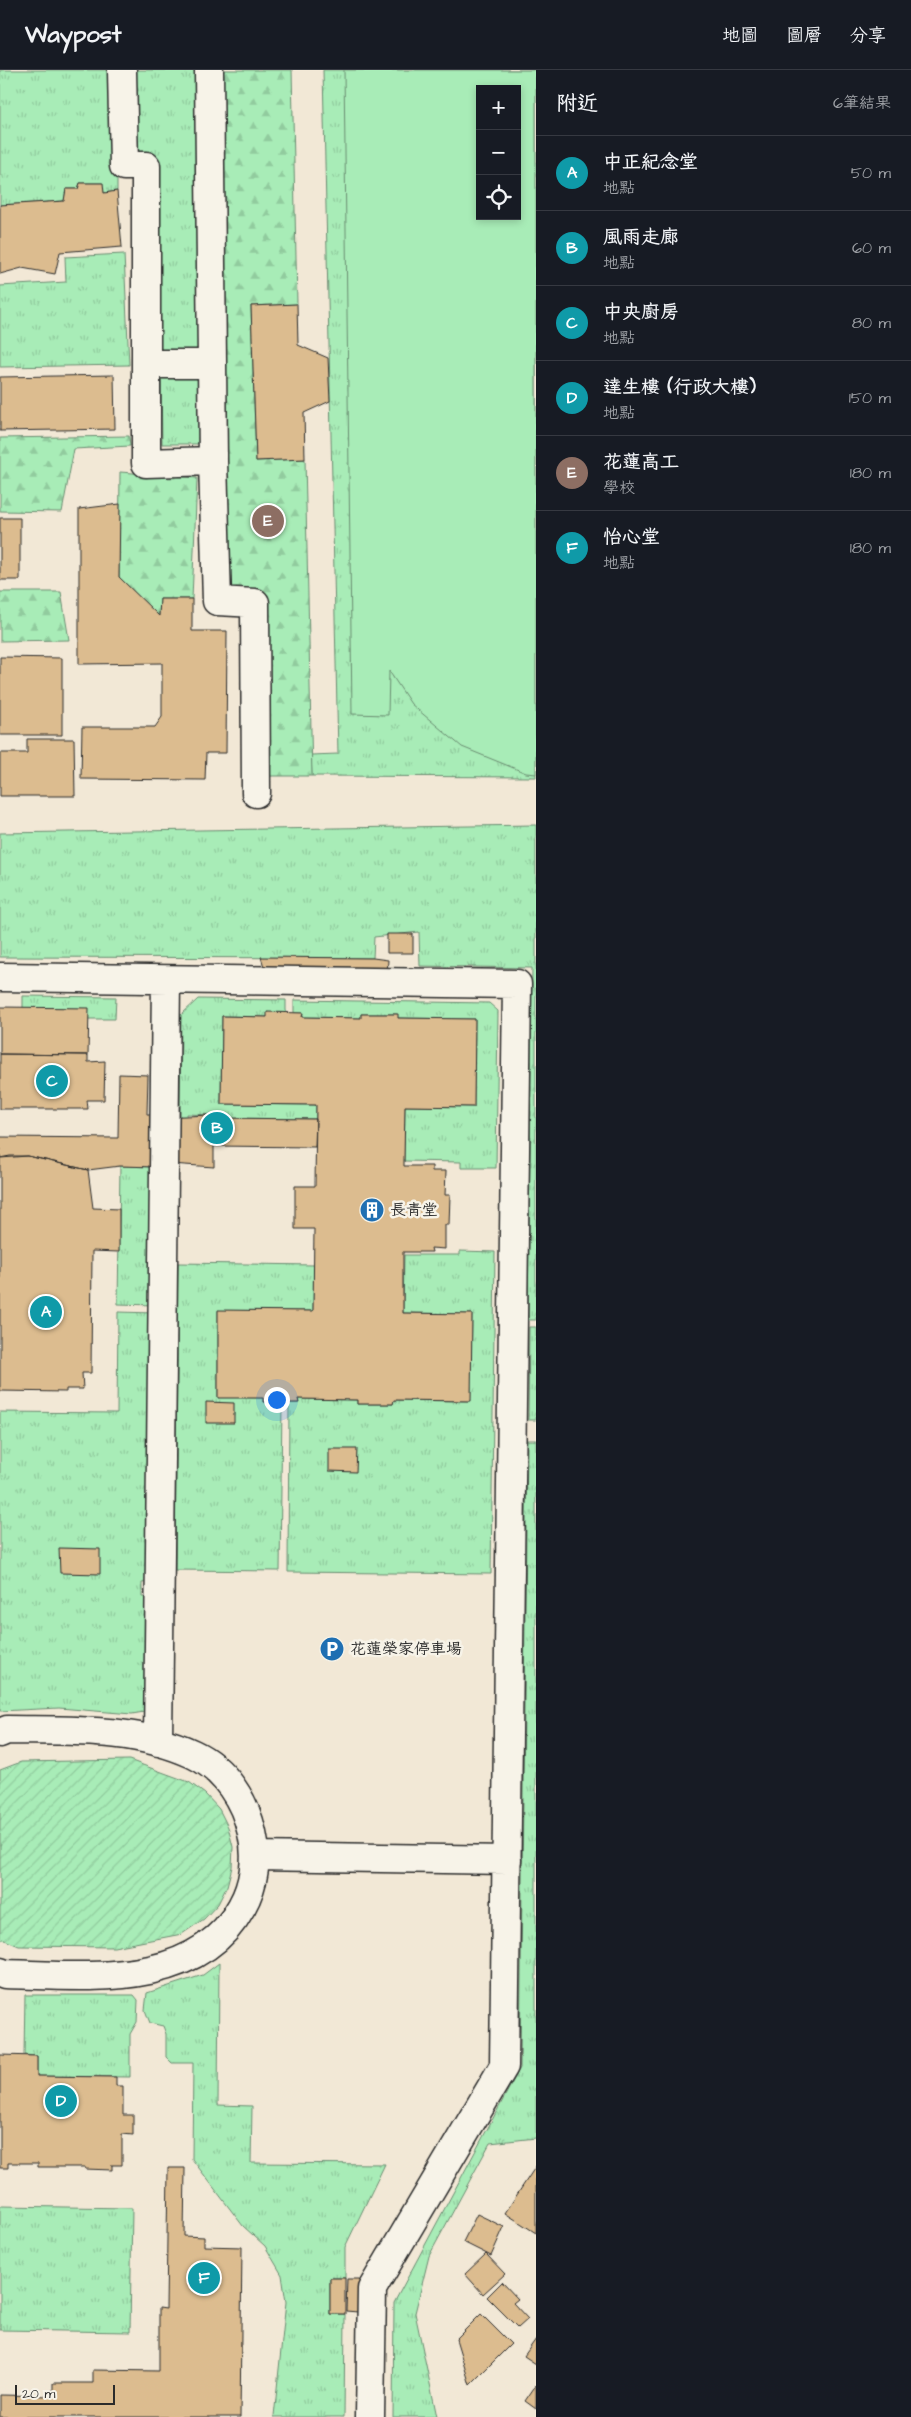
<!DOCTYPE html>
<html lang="zh-TW">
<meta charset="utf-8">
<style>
:root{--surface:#171b24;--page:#242831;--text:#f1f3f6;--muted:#9ea1a6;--line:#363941;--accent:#1f6fb2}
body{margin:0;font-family:"Architects Daughter","LXGW WenKai TC",sans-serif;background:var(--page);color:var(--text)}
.controls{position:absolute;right:15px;top:15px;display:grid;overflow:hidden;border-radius:0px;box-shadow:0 2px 8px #0003}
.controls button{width:45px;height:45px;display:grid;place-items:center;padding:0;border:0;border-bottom:1px solid var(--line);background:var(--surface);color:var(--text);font:25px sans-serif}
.scale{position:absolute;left:15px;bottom:12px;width:100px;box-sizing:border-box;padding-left:5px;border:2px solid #2b2b2b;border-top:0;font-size:14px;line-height:18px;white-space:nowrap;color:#2b2b2b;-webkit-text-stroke:4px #f7f3e8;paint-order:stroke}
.you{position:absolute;left:276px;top:1329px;width:18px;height:18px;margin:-12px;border:4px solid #fff;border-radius:50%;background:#1a73e8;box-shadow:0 0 0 8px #1a73e833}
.badge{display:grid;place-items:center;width:32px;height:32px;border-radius:50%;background:var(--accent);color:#fff;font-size:16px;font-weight:700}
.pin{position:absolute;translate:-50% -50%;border:2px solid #fff;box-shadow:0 1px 5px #0006}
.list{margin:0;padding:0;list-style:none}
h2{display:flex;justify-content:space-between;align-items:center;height:65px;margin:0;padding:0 20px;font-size:21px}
h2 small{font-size:16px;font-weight:400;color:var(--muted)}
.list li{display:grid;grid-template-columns:32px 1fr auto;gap:15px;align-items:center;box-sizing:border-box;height:75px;padding:0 20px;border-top:1px solid var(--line)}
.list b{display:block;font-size:19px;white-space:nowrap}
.list p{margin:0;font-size:16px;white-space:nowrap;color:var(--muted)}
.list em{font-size:16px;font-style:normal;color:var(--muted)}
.icon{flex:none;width:28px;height:28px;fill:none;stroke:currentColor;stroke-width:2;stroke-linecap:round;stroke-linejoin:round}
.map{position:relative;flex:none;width:536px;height:2347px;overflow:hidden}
header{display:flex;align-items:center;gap:30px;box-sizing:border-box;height:70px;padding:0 25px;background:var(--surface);border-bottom:1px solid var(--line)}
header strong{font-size:24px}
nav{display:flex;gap:28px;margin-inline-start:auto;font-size:18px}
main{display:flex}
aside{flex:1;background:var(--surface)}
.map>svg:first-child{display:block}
.grass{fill:url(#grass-tufts);stroke:#6a8c71;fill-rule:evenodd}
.forest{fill:url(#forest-firs);stroke:#6a8c71}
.park{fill:#a8ecb7;stroke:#6a8c71;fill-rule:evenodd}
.garden{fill:url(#garden-furrows);stroke:#6a8c71}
.building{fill:#dcbc8f;stroke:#2b2b2b}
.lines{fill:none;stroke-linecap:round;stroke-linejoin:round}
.minor-casing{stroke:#2b2b2b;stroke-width:31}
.minor{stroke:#f7f3e8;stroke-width:28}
.labels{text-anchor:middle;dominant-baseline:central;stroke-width:5;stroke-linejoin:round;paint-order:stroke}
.poi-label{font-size:16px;fill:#2b2b2b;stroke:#f7f3e8;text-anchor:start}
</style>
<header>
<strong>Waypost</strong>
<nav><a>地圖</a><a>圖層</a><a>分享</a></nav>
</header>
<main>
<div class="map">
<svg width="536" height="2347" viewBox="0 0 536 2347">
<defs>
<pattern id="grass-tufts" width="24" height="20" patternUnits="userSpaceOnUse" patternTransform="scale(1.25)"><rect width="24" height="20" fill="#a8ecb7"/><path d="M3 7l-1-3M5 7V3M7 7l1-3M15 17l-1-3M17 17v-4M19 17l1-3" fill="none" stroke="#91cb9e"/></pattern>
<pattern id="forest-firs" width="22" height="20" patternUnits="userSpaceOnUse" patternTransform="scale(1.25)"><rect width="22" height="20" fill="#a8ecb7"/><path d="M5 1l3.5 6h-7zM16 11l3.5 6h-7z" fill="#91cb9e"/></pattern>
<pattern id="garden-furrows" width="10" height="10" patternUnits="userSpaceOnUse" patternTransform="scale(1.25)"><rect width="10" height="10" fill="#a8ecb7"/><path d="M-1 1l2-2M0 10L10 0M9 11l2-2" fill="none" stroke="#91cb9e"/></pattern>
</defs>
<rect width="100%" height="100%" fill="#f2e8d6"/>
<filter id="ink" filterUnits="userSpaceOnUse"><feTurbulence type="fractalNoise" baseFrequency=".02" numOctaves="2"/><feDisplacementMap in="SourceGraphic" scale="10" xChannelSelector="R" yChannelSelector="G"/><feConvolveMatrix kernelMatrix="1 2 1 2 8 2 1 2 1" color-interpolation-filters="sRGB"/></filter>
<g filter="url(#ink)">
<path class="grass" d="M0 0H117V121L104 123 102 113H80L78 119H66L64 131 0 135Z
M128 0H203L204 284H152V92L129 91Z
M323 0H536V707L312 706 311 685 338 684ZM480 19H517V146H480Z
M124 184 129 295 0 297V216L66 212 65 187Z
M161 306H208L201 372 197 374H162Z
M536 755V1250H528L532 898 420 896 419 862 374 867 373 888 0 887V763Z
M23 926 116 927 115 949H88L23 938Z
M198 929 286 930V943L267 947 222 946 221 1034 316 1035V1049L214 1048V1045L187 1044V1047H180L181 945Z
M294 930 489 933 498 941 496 1098H461V1092L404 1091 405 1036 474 1037 475 949 398 948 397 944H361V948L302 947V943H294Z
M120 1096 155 1097 154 1235 118 1234Z
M460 1181 495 1182 491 1504 288 1502 289 1333H298V1329L357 1330V1334H393L394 1330 470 1331 472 1244 403 1243 404 1185H460Z
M178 1193 314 1195 313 1241H218V1327L263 1328V1332L282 1333 280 1501 175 1500Z
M118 1242 154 1243 151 1512 142 1513V1527H151L150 1641 132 1644 59 1638 0 1641V1342L117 1343Z
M529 1257H536V1350H528Z
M527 1370H536V2068L490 2073 429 2186 415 2243 437 2347H393L394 2233 520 1998Z
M219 1893 218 2035 252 2036 251 2093 385 2094 345 2177V2208H330V2244H345L344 2347H274L286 2232 282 2205 265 2176 243 2156 192 2089 193 1993H172L166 1987V1964L163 1956 150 1953 145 1940 147 1923 203 1905Z
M25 1925H134L138 1930 137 1952 130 1964V2007L37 2006V1986L24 1985Z
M0 2136 132 2138 130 2262 0 2260Z"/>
<path class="forest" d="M214 0H292L297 234 251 236 256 391 305 389 312 706H265L264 524 222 522Z
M129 366 130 376 74 379 62 442 0 441V368Z
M120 402 197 408 192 529H160L159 546 119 507Z
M0 522H61L69 570 0 571Z"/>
<path class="park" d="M344 0H536V704L526 703 462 677 411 634 389 601 388 645 352 644ZM480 19H517V146H480Z"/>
<path class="garden" d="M129 1690 189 1712 205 1724 219 1739 228 1757 233 1777 232 1797 227 1816 218 1834 204 1849 182 1864 114 1877 19 1876 0 1868V1700L21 1692Z"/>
<path class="building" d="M80 113H103L104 123 117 121 122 177 60 182 55 204 22 198 0 204V135L64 131 66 119H78Z
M297 234 298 275 328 288 330 331 304 343 305 389 256 391 251 236Z
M114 305 115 359 0 361V307Z
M120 434 119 507 159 546 160 529H192V561H227L226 683H206L205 710 81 709 82 657H155L162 647V593L79 594V439Z
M0 448H20V510H0Z
M0 587 62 588V665H0Z
M27 669H74L75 726H0V683H27Z
M387 864H413V883H387Z
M261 887 373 888 388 890 387 905 266 903Z
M0 937 89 938 88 985 0 984Z
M267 942 303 943 302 947 361 948V944H398V948L475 949 474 1037 405 1036 404 1091V1096H432V1101H446L445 1125H450L449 1155H445V1179L431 1178 432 1182H403V1243L472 1244 471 1331 394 1330 393 1334H357V1330L298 1329 299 1333H289L263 1332V1328H218V1240L313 1241 314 1159H295V1116H315L316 1035 221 1034 222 946 267 947Z
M0 984 88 985V992L105 991 104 1030H87L88 1039H0Z
M119 1004 148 1005 147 1044H156V1047L214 1045V1048L316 1049 315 1077 214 1076V1097L156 1093 155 1097 120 1096 88 1100 28 1086 0 1088V1067L118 1068Z
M10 1086H28L88 1100 93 1138 119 1139V1182L92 1181 91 1303H82L83 1319H66V1322L0 1321V1088Z
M206 1332 234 1333V1353H206Z
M329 1379H357L356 1402 329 1401Z
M59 1478 100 1479V1504L60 1503Z
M0 1985 37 1986V2006L116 2007V2016H123V2045H133V2065L122 2064V2095H112V2100L85 2099V2097H38V2093H8V2098H0Z
M536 2096V2163L505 2143Z
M168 2098H185L184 2166 204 2167V2176L242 2177 240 2347H0V2325L53 2326V2313H93V2300L159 2301V2238L166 2239Z
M477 2144 504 2157 491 2186 463 2172Z
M486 2184 505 2204 483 2224 465 2204Z
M330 2208H345V2244H330Z
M347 2209H360L358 2242 346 2241Z
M502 2212 518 2229 513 2233 528 2249 518 2258 487 2227Z
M481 2244 511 2274 470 2315 456 2269Z
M536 2269V2294L524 2286Z
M536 2315V2339L525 2331Z"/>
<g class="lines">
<defs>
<path id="minor" d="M122 0 124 96H146V393L213 391 217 531 255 533 256 723
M209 0 213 391
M146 294H212
M0 907 517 914 504 1996 372 2219 370 2347
M0 1663 7 1660C70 1661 135 1657 193 1684 225 1699 245 1731 252 1763 258 1787 254 1815 242 1836 197 1920 86 1906 5 1904L0 1902
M158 1672 166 910
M255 1786 507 1790"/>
</defs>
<use href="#minor" class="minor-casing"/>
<use href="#minor" class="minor"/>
</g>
</g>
<defs>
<symbol id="building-disc" viewBox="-11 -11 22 22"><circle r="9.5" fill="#1f6fb2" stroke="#f7f3e8"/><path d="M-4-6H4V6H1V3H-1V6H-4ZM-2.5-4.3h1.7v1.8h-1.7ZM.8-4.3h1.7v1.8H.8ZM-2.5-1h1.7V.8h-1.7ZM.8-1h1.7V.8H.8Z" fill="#fff"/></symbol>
<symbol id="parking-disc" viewBox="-11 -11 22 22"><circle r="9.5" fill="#1f6fb2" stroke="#f7f3e8"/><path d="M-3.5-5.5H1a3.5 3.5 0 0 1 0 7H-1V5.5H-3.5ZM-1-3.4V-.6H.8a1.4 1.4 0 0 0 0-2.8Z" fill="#fff"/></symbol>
</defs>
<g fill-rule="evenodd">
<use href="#building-disc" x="358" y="1126" width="28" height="28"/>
<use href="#parking-disc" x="318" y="1565" width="28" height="28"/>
</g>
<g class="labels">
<g class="poi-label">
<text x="390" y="1140">長青堂</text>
<text x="350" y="1579">花蓮榮家停車場</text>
</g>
</g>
</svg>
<div class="controls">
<button>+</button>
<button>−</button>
<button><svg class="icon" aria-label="locate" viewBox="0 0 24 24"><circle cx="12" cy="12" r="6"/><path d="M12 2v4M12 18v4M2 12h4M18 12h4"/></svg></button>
</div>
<div class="scale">20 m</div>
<div class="you"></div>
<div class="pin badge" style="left:46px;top:1242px;background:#0f9aa8">A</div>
<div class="pin badge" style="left:217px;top:1058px;background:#0f9aa8">B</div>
<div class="pin badge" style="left:52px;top:1011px;background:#0f9aa8">C</div>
<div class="pin badge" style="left:61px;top:2031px;background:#0f9aa8">D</div>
<div class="pin badge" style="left:268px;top:451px;background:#8d6e63">E</div>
<div class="pin badge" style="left:204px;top:2208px;background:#0f9aa8">F</div>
</div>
<aside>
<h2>附近<small>6筆結果</small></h2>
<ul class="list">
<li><span class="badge" style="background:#0f9aa8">A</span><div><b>中正紀念堂</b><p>地點</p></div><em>50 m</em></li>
<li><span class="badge" style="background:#0f9aa8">B</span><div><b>風雨走廊</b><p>地點</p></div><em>60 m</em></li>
<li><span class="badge" style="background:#0f9aa8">C</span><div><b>中央廚房</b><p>地點</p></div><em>80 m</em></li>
<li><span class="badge" style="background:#0f9aa8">D</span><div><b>達生樓 (行政大樓)</b><p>地點</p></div><em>150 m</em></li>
<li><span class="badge" style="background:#8d6e63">E</span><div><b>花蓮高工</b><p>學校</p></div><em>180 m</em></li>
<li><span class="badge" style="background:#0f9aa8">F</span><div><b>怡心堂</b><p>地點</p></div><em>180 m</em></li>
</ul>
</aside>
</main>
